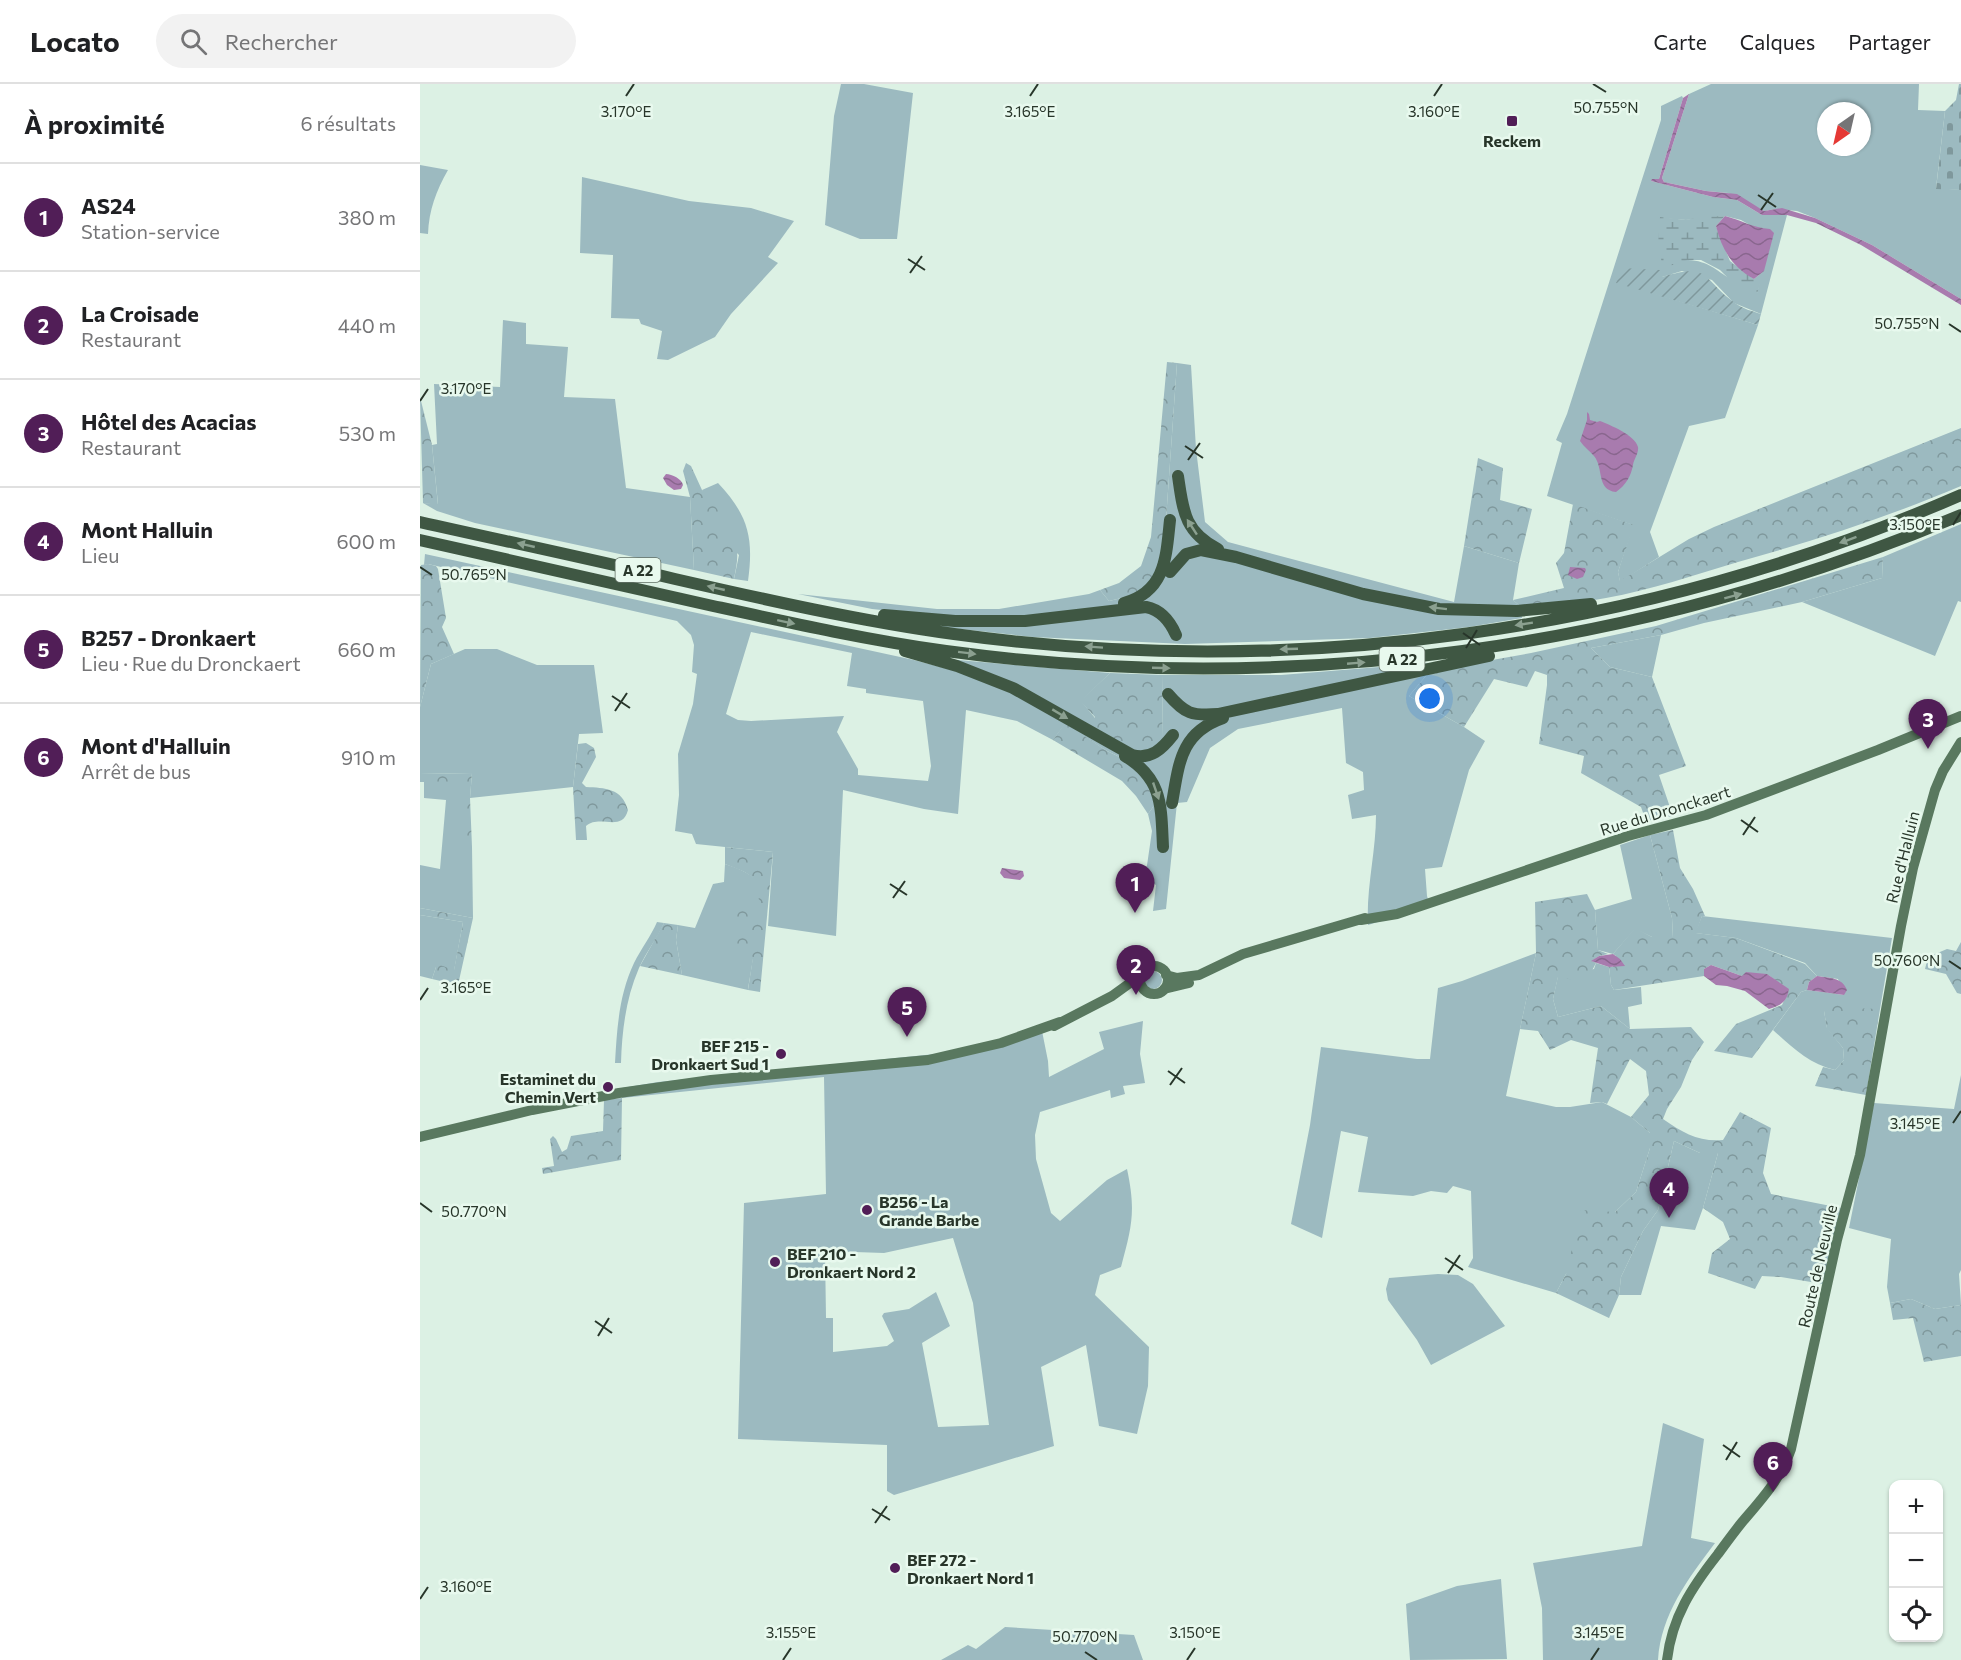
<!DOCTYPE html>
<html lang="fr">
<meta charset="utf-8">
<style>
:root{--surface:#fff;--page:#f2f2f2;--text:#202124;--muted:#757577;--line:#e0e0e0;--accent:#511e57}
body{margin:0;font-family:Commissioner,sans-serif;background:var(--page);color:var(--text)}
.controls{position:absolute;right:18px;bottom:18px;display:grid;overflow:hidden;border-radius:12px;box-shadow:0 2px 4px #0004}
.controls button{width:54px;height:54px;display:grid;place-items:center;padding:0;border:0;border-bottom:2px solid var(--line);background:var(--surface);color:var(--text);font:30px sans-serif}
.compass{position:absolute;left:1397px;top:18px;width:54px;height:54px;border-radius:50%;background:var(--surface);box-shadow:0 2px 4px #0004;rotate:214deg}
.you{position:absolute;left:1010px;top:615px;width:21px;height:21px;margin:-15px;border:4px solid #fff;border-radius:50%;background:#1a73e8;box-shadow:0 0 0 9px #1a73e833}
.badge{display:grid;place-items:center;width:39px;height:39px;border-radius:50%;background:var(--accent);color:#fff;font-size:20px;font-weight:700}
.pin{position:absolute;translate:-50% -50px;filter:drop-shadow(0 2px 3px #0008)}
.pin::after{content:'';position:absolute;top:32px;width:21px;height:18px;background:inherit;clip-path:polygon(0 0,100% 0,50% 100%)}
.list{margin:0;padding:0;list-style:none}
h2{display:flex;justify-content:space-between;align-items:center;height:78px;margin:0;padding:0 24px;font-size:26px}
h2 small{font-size:20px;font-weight:400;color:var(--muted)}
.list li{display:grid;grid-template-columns:39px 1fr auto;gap:18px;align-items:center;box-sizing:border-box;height:108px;padding:0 24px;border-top:2px solid var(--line)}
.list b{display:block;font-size:22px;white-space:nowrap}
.list p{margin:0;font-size:20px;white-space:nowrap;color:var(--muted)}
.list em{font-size:20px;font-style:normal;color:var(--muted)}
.icon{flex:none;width:33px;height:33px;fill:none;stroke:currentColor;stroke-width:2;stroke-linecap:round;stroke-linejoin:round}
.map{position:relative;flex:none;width:1541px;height:1576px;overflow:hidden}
header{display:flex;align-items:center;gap:36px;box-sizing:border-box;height:84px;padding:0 30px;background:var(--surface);border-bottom:2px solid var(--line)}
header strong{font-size:28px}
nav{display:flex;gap:33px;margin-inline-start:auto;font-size:21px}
.search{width:420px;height:54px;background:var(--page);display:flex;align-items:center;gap:15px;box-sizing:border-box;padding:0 21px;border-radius:33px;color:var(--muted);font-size:22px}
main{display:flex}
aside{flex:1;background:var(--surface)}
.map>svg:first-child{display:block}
.grass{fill:#9cbac0;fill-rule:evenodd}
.forest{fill:url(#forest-crowns)}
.wetland{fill:url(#wetland-marsh)}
.cemetery{fill:url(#cemetery-stones)}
.garden{fill:url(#garden-furrows)}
.water{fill:url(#water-waves)}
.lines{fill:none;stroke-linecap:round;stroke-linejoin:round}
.major{stroke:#59785f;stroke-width:10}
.highway{stroke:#3f5743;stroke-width:12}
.oneway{fill:#8ba090}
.ticks{fill:none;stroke:#28362a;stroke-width:2}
.poi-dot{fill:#511e57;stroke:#e8f9ee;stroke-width:2}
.labels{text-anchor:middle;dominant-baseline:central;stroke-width:5;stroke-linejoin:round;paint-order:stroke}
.shield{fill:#e8f9ee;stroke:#627065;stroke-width:1.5}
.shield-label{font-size:15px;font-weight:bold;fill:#28362a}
.poi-label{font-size:16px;font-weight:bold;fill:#28362a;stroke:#e8f9ee;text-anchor:start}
.street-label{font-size:16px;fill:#28362a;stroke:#e8f9ee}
.ticks-label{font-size:15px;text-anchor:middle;fill:#28362a;stroke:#e8f9ee;stroke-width:5;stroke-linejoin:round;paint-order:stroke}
</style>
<header>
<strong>Locato</strong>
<div class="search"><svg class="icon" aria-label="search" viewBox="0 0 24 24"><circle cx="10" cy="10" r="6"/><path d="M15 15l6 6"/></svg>Rechercher</div>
<nav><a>Carte</a><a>Calques</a><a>Partager</a></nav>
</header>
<main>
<aside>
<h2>À proximité<small>6 résultats</small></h2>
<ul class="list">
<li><span class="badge">1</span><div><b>AS24</b><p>Station-service</p></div><em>380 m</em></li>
<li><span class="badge">2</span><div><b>La Croisade</b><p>Restaurant</p></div><em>440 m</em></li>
<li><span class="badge">3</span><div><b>Hôtel des Acacias</b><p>Restaurant</p></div><em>530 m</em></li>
<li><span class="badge">4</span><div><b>Mont Halluin</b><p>Lieu</p></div><em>600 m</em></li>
<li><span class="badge">5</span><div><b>B257 - Dronkaert</b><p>Lieu · Rue du Dronckaert</p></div><em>660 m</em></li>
<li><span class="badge">6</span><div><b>Mont d'Halluin</b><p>Arrêt de bus</p></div><em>910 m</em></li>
</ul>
</aside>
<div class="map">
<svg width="1541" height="1576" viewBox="0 0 1541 1576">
<defs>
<pattern id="forest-crowns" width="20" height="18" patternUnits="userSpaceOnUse" patternTransform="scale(1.5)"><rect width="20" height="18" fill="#9cbac0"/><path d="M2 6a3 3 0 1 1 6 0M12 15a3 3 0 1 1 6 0" fill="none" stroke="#7f989c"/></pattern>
<pattern id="wetland-marsh" width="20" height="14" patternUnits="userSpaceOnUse" patternTransform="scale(1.5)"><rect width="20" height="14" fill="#9cbac0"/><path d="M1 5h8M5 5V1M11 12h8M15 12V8" fill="none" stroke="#7f989c"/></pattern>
<pattern id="cemetery-stones" width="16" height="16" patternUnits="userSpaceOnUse" patternTransform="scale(1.5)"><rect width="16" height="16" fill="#9cbac0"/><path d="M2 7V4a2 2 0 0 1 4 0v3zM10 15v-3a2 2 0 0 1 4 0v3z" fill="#7f989c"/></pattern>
<pattern id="garden-furrows" width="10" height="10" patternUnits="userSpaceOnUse" patternTransform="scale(1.5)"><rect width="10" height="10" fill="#9cbac0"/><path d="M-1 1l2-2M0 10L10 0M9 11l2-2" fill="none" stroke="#7f989c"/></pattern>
<pattern id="water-waves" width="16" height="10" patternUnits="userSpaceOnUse" patternTransform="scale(1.5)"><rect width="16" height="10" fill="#a87bae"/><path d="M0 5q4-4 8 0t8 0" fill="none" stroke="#89668e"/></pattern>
</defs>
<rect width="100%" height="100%" fill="#dcf1e4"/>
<path class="grass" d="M421 0H444L493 9 477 155H440L405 141 414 32Z
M1291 0H1499L1498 26 1525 27 1516 104 1541 106V215L1452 161 1395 134 1377 127 1355 125 1344 127 1308 109 1286 107 1244 98 1242 94 1269 10ZM1406 27H1442V63H1406Z
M1262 12 1263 14 1239 95 1231 97 1293 113 1317 116 1342 131H1367L1341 230 1314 219 1292 196 1262 187 1242 193 1196 198 1338 241 1305 334 1269 342 1230 448 1239 473 1200 498 1198 488 1213 441 1127 412 1142 359 1136 356 1147 330 1241 36V22ZM1305 132 1321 136 1335 144 1347 170 1337 209C1328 205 1320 200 1311 195 1295 186 1289 177 1268 176L1240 134 1266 136Z
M0 81 28 86C16 107 9 126 8 150L0 149Z
M162 93 269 117 331 124 374 137 348 173 358 179 311 230 295 253 248 276 237 275 242 247 221 240 219 235 191 234 193 171 160 169Z
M83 236 106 239V260L148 263 144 313 195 315 206 404 270 413 274 486 55 439 17 427 3 419 18 420 12 361 17 360 14 300 80 303Z
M757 279 771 281 776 365 785 438 808 458 1034 518 1044 462 1099 479 1093 516 1100 522 1102 534 1049 543 950 554 765 560 613 553 522 543 518 532 452 525 378 510 517 525H579L669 510 680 506 689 517 714 511 745 450Z
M298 399C328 431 334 453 328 497L314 495 319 471 298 451 282 406Z
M1541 440V518L1538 517 1515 572 1382 518 1462 494 1463 473Z
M5 470 494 576 532 586 538 576 690 589 661 617 675 634 742 654 743 591H861L1008 579 1010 587 989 612 1044 643 1065 657 1049 686 1022 783 1005 785 1007 812 1010 822 948 841C946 804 956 768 956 731L932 735 928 711 944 706 943 688 926 679 922 624 818 645 790 664 767 718 757 719 746 825 733 827 736 801 725 795 732 747 728 730 733 723 706 676 687 667 645 640 633 656 597 637 546 626 538 730 504 725 423 706 416 852 348 842 353 768 276 760 272 750 255 747 259 711 258 670 273 620 277 590 272 588 274 561 271 551 257 537 8 480 4 481ZM331 548 432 569 427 602 446 605V609L503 617 511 682 508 697 438 691V685L417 648 424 632 331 637 318 636 306 630Z
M1241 551 1232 593 1190 583 1171 564Z
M45 565H77L117 581H174L183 649 159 650 153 703 50 714 52 689 0 690V623L11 580Z
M4 698H44V763H52L53 834 0 824V781L20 785 26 716 4 714Z
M1230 751 1252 834 1253 854 1232 853 1215 845 1193 870 1178 866 1175 826 1212 815 1200 761Z
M305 780C316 784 330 788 337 798 345 813 331 886 328 906L262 891 256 856 258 841 275 844 293 800 304 798Z
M0 831 43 838 34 887 16 883 12 895 0 892Z
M1282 832 1472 854 1460 925 1404 927 1407 944 1423 964 1424 976 1415 986C1389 980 1372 963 1353 946L1381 908 1387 906 1424 911 1418 895 1397 892 1385 879 1316 854 1275 849Z
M237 838 244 839C237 855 226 868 219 884 206 914 202 946 201 979H195C197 944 199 911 214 879 221 865 231 852 237 838Z
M1116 869 1086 1012 1136 1023H1150L1182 1018 1211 1033 1230 1049V1064L1216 1108 1195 1128 1146 1190 1136 1209 1048 1183 1053 1174 1051 1107 1033 1102 1027 1109 1011 1107 993 1112 938 1108 948 1053 921 1047 902 1154 871 1140 890 1041 901 963 997 975H1010L1018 904 1042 897Z
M1176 879 1189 883 1191 901 1194 906 1221 903 1222 920 1208 923 1210 945 1181 922 1138 933 1133 915 1138 892 1174 885Z
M724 896a9 9 0 1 1 18 0a9 9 0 1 1-18 0Z
M723 937 720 970 725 999 703 1002 705 1010 691 1014 690 1006 620 1028 615 1051 616 1075 631 1129 640 1137 687 1096 707 1085C716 1127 712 1142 701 1183L680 1191 675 1211 729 1263 728 1302 717 1350 679 1342 666 1261 621 1283 634 1362 474 1411 467 1407V1361L318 1355 324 1119 406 1110 404 993 202 1014V1004L238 998 525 969 582 956 621 942 628 977 629 993 684 965 679 948ZM533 1154 553 1219 569 1341 518 1343 502 1259 530 1242 516 1208 489 1225 464 1229 462 1232 474 1257 467 1262 413 1268V1234H406L405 1167 464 1169Z
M1541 991V1186L1539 1190 1541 1221 1515 1225 1491 1215 1470 1219 1467 1203 1471 1155 1429 1144 1454 1019 1534 1025Z
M1254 1057 1280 1069H1298L1283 1124 1275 1146 1241 1142 1221 1211H1199L1201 1193 1223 1147 1238 1126Z
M1018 1190 1038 1191 1053 1200 1085 1242 1011 1281 997 1256 968 1216 966 1205 969 1194Z
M1243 1339 1284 1355 1271 1454 1295 1459C1268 1495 1241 1530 1238 1576H1123L1122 1524 1113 1479 1222 1462Z
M1081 1495 1087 1575 990 1576 986 1520 1037 1502Z
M585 1543 714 1551 723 1576H521L548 1561 556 1565Z"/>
<path class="forest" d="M747 278 757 279 745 450 737 485 726 502 714 511 689 517 680 506 699 499 721 482 731 453Z
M0 313 12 361 18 421 3 419Z
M1541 344V402C1468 433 1394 457 1318 478 1274 491 1231 506 1186 514 1158 519 1129 520 1100 522L1093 516 1144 504 1136 479 1144 469 1153 420 1214 441 1198 488 1200 497 1269 455 1294 443Z
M1058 374 1083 384 1080 416 1112 425 1099 479 1044 462Z
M266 379 271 382 282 406 302 431 298 451H310C321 466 317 478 314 495L274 486 270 413 263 387Z
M1463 473 1462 494 1382 518 1284 539 1241 551 1171 564 1190 583 1232 593 1266 682 1239 691 1253 732 1226 737 1221 723 1161 689 1164 672 1119 660 1127 601V591L1115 587 1107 603 1074 595 1044 643 989 612 1010 587 1111 569 1236 542Z
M8 480 16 482 18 485 26 534 22 543 34 570 11 580 0 623 1 481Z
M690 589 743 591 742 654C737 664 726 672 713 669 706 667 683 650 675 645V633L660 617Z
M645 639 687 667 706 676 724 693 732 713 733 723 728 730 716 712 702 697 633 656Z
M166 659 174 664 176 673 162 699 166 703C185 704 202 704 208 726 202 749 180 730 166 742L167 756H156L153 703 158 660Z
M52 689 50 714 52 763 44 764V698H0V690Z
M1253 746 1260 784 1273 805 1285 832H1282L1276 849 1316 854 1385 880 1397 892 1389 898 1387 906 1381 908 1332 974 1294 967 1316 940 1362 921 1369 906 1347 890 1322 892 1291 881 1284 885V892L1194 906 1191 901 1189 883H1193L1196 872 1193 870 1215 844 1232 853H1253L1252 834 1230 751Z
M305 763 353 768 340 908 328 906 333 873 312 856 315 830 339 817C337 789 329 790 305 780Z
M1167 810 1175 826 1178 866 1188 870 1179 872 1172 877 1176 879 1166 898 1138 893 1133 915 1138 933 1181 922 1210 945 1271 943 1284 958 1272 976 1261 1003 1247 1025 1243 1035C1263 1049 1279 1058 1303 1056L1320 1028 1351 1044 1343 1089 1351 1110 1421 1124 1403 1200 1361 1193 1342 1192 1335 1205 1288 1189 1292 1169 1310 1155 1303 1138 1283 1124 1298 1069H1280L1254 1057 1238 1126 1223 1147 1201 1193 1199 1211 1189 1234 1136 1209 1146 1190 1161 1126 1195 1128 1216 1108 1230 1064V1049L1211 1033 1229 1011 1226 987 1210 975 1187 1020 1182 1018 1170 1019 1178 964 1151 956 1130 966 1118 947 1100 945 1116 869 1115 818Z
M0 824 53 834 38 901 12 895 16 883 20 881 34 886 43 838 0 831Z
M244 839 258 841 256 856 262 891 220 882Z
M1541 858V910L1537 909 1526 890 1505 885 1508 873 1527 865 1536 867Z
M1410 918 1431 924 1460 925 1446 1011 1395 1002 1403 983 1415 986 1424 976 1423 964 1407 945 1404 927Z
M202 1014 201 1076 123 1090 122 1084 134 1082 130 1055 133 1052 136 1055 142 1068 147 1065 151 1052 183 1047 184 1016Z
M1491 1215 1515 1225 1541 1221V1272L1504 1278 1493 1234 1473 1236 1470 1219Z"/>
<path class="wetland" d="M1305 132 1296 142 1310 177 1334 195 1344 187 1337 210 1318 204 1300 186 1281 176H1268L1243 184 1238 161 1240 133 1266 136 1280 133Z"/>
<path class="cemetery" d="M1539 0H1541V106L1516 105 1525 27 1536 16Z"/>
<path class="garden" d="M1202 184 1240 186 1242 193C1292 178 1281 195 1315 219 1323 225 1332 227 1341 230L1338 241 1196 199Z"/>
<path class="water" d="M1269 10 1242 94 1244 98 1286 107 1317 110 1344 127 1362 124 1395 134 1452 161 1541 215V221L1441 161 1396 139 1367 131H1342L1317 116 1293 113 1231 97 1232 95H1239L1263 14Z
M1305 132C1321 136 1333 144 1350 145L1354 149 1344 187 1334 195C1312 183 1302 166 1296 142Z
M1167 328 1169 330 1170 336 1177 338 1180 337C1190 341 1215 351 1218 363 1219 369 1214 375 1213 381 1211 392 1206 401 1196 408 1176 406 1184 384 1174 372 1170 367 1164 363 1160 357L1167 336Z
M246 390C252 390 262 395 263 401L261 405 254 406 247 401 243 394Z
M1150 483 1165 484 1166 486 1163 493 1157 495 1148 491Z
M582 784 603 787 604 792 600 796 584 794 580 789Z
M1193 870 1200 875 1205 882 1189 883 1171 877 1179 872Z
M1291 881 1322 892 1326 888 1347 890 1369 905C1367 918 1360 922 1349 925L1325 907 1307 902 1296 901 1284 892V885Z
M1397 892C1409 894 1422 893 1427 906L1424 911 1387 906 1389 898Z"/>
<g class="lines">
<path class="major" d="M941 836 977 830 1208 752 1286 731 1458 666 1541 632
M720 896a14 14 0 1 1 28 0a14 14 0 1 1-28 0Z
M746 891 757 894 779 891 823 870 945 834
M744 905 769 899
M634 942 692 912 721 891
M0 1053 112 1026 199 1009 291 996 508 976 581 959 640 938
M1247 1576C1252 1533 1272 1503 1298 1470 1306 1459 1314 1448 1323 1437 1342 1415 1361 1394 1371 1365L1417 1156 1440 1071 1481 842 1493 784 1515 706 1523 687 1541 658"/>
<path class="highway" d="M758 392C763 426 764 448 798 465
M0 438C85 457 170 475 255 495 347 516 440 537 534 550 873 597 1227 548 1541 411
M0 456C98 478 196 500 293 522 371 539 448 556 526 567 871 614 1221 565 1541 431
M750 488 766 470 781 466 816 473 943 510 1019 525 1097 527 1171 520
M704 519C746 507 746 473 750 436
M464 531 535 537H605L726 523C741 526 750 537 756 551
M485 567 537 582 593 604 712 671C731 676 742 665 753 651
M748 610C765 630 772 632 798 630L1069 572
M705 672C743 695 741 722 743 763
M752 719C759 680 760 649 803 634"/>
</g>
<defs><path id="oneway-solid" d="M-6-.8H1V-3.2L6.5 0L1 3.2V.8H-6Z" transform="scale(1.5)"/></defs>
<g class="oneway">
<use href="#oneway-solid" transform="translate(772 443) rotate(-123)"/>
<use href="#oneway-solid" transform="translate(1428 456) rotate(160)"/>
<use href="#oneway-solid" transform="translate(106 461) rotate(-167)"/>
<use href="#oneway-solid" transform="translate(296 504) rotate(-167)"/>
<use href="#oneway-solid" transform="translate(1313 512) rotate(-15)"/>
<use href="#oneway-solid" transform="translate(1018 524) rotate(-173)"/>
<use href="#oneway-solid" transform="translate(366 538) rotate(12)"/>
<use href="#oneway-solid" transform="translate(1104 540) rotate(171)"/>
<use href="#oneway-solid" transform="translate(674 563) rotate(-176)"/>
<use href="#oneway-solid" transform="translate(869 565) rotate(178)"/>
<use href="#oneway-solid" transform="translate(547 569) rotate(7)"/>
<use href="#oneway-solid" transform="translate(936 579) rotate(-5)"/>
<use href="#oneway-solid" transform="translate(741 584) rotate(2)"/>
<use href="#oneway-solid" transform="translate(640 630) rotate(31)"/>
<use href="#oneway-solid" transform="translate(736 707) rotate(71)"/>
</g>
<path class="ticks" d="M1173 0 1186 8M206 12 214 0M610 12 618 0M1014 12 1022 0M1338 111 1356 123M1341 126 1353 109M488 175 505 186M490 189 502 172M1529 240 1541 248M0 317 8 305M765 362 783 374M768 376 780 359M1533 441 1541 428M0 483 12 491M1043 549 1060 561M1046 564 1057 546M192 612 210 624M195 627 207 609M1321 736 1338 748M1323 751 1335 733M470 800 487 811M473 814 485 797M1529 877 1541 885M0 916 8 904M748 987 765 999M750 1001 762 984M1533 1039 1541 1027M0 1119 12 1128M1025 1174 1043 1186M1028 1189 1040 1171M175 1237 192 1249M178 1252 189 1234M1303 1361 1320 1373M1306 1376 1317 1358M452 1425 470 1436M455 1439 467 1422M0 1515 8 1503M665 1568 677 1576M363 1576 371 1564M767 1576 775 1564M1171 1576 1179 1564"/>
<g class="poi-dot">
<rect x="1086" y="31" width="12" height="12" rx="3"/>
<circle cx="361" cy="970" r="6"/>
<circle cx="188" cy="1003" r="6"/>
<circle cx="447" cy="1126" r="6"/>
<circle cx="355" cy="1178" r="6"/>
<circle cx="475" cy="1484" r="6"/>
</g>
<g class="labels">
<g class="shield">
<rect x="195.5" y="474" width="45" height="24" rx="4.5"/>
<rect x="959.5" y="563" width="45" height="24" rx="4.5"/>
</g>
<g class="shield-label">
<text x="218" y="486">A 22</text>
<text x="982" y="575">A 22</text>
</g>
<g class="poi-label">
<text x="1092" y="56" text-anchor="middle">Reckem</text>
<text x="349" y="961" text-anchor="end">BEF 215 -<tspan x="349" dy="18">Dronkaert Sud 1</tspan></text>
<text x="176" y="994" text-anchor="end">Estaminet du<tspan x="176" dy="18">Chemin Vert</tspan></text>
<text x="459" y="1117">B256 - La<tspan x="459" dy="18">Grande Barbe</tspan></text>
<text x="367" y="1169">BEF 210 -<tspan x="367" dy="18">Dronkaert Nord 2</tspan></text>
<text x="487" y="1475">BEF 272 -<tspan x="487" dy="18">Dronkaert Nord 1</tspan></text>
</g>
<g class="street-label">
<text transform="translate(1245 726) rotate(-17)">Rue du Dronckaert</text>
<text transform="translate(1482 773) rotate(-76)">Rue d'Halluin</text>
<text transform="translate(1397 1182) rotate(-77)">Route de Neuville</text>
</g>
</g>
<g class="ticks-label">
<text x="1186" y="29">50.755°N</text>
<text x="206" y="33">3.170°E</text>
<text x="610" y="33">3.165°E</text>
<text x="1014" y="33">3.160°E</text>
<text x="1487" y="245">50.755°N</text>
<text x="46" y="310">3.170°E</text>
<text x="1495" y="446">3.150°E</text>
<text x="54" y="496">50.765°N</text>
<text x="1487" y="882">50.760°N</text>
<text x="46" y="909">3.165°E</text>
<text x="1495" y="1045">3.145°E</text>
<text x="54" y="1133">50.770°N</text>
<text x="46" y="1508">3.160°E</text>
<text x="371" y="1554">3.155°E</text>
<text x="775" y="1554">3.150°E</text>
<text x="1179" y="1554">3.145°E</text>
<text x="665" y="1558">50.770°N</text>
</g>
</svg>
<div class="controls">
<button>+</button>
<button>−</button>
<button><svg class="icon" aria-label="locate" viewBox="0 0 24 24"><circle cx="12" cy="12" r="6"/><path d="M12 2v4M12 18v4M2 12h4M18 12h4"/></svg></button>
</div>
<svg class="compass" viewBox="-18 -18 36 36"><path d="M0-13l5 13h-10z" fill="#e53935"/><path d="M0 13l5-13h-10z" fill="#757577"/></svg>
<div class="you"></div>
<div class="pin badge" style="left:715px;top:829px">1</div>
<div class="pin badge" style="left:716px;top:911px">2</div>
<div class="pin badge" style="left:1508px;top:665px">3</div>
<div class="pin badge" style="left:1249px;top:1134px">4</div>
<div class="pin badge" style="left:487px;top:953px">5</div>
<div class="pin badge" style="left:1353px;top:1408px">6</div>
</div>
</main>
